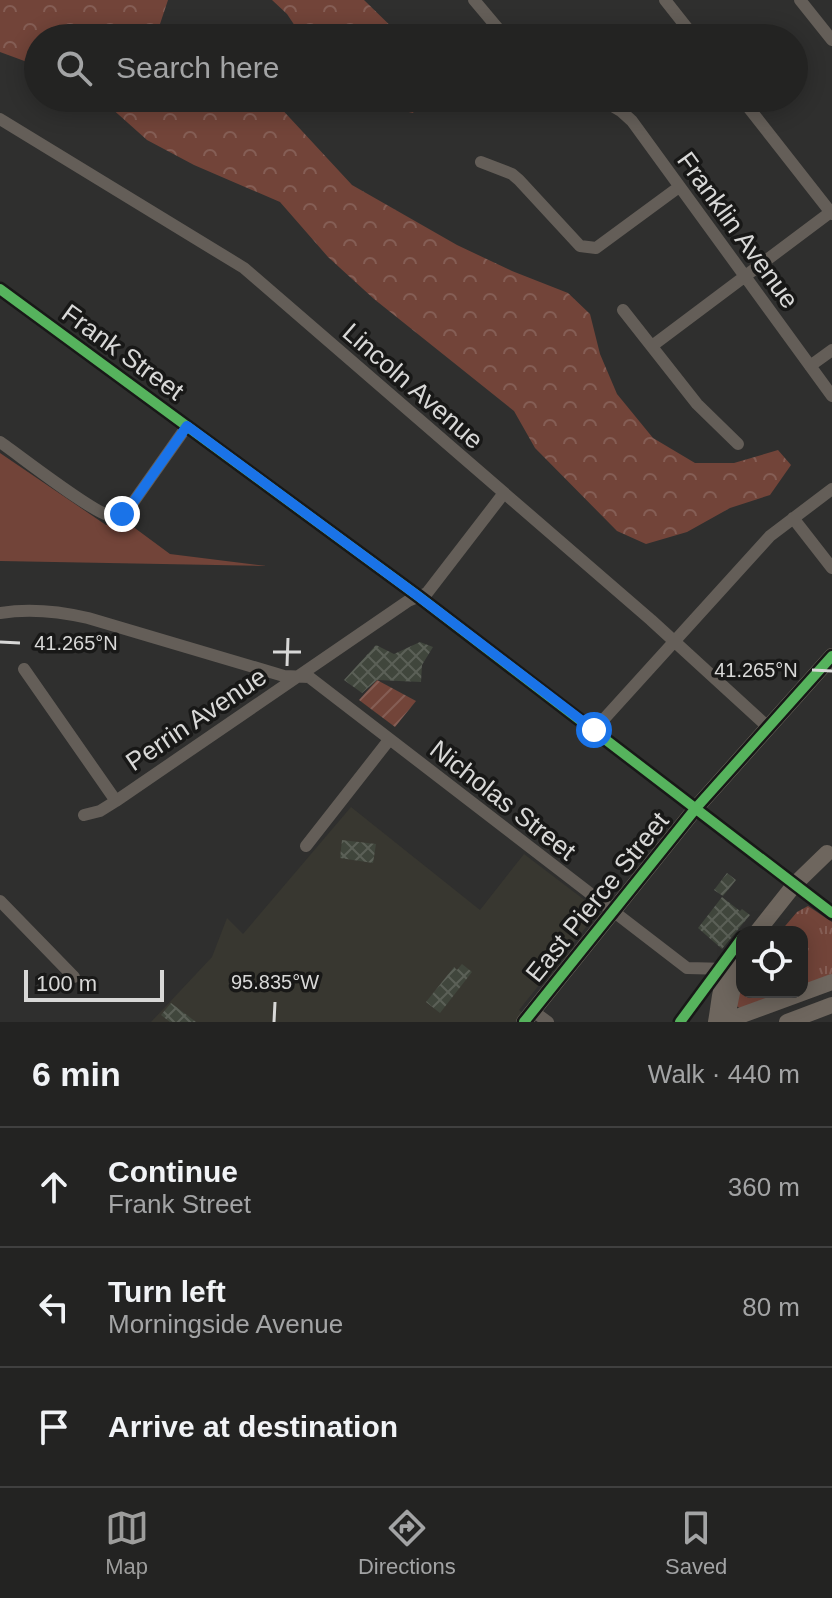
<!DOCTYPE html>
<meta charset="utf-8">
<style>
:root{--surface:#232322;--page:#2f2f2f;--text:#f1f3f6;--muted:#a3a4a5;--line:#404040;--accent:#9d9d9c}
body{margin:0;font-family:Helvetica,sans-serif;background:var(--page);color:var(--text)}
.controls{position:absolute;right:24px;bottom:24px;display:grid;overflow:hidden;border-radius:16px;box-shadow:0 4px 20px #0003}
.controls button{width:72px;height:72px;display:grid;place-items:center;padding:0;border:0;border-bottom:2px solid var(--line);background:var(--surface);color:var(--text);font:40px sans-serif}
.scale{position:absolute;left:24px;bottom:20px;width:140px;box-sizing:border-box;padding-left:8px;border:4px solid #d8d8d7;border-top:0;font-size:22px;line-height:28px;white-space:nowrap;color:#d8d8d7;-webkit-text-stroke:6px #181817;paint-order:stroke}
.stop{position:absolute;width:24px;height:24px;margin:-18px;border:6px solid #1a73e8;border-radius:50%;background:#fff}
.stop.end{background:#1a73e8;border-color:#fff;box-shadow:0 2px 8px #0008}
.list{margin:0;padding:0;list-style:none}
h2{display:flex;justify-content:space-between;align-items:center;height:104px;margin:0;padding:0 32px;font-size:34px}
h2 small{font-size:26px;font-weight:400;color:var(--muted)}
.list li{display:grid;grid-template-columns:52px 1fr auto;gap:24px;align-items:center;box-sizing:border-box;height:120px;padding:0 32px;border-top:2px solid var(--line)}
.list b{display:block;font-size:30px;white-space:nowrap}
.list p{margin:0;font-size:26px;white-space:nowrap;color:var(--muted)}
.list em{font-size:26px;font-style:normal;color:var(--muted)}
.icon{flex:none;width:44px;height:44px;fill:none;stroke:currentColor;stroke-width:2;stroke-linecap:round;stroke-linejoin:round}
.map{position:relative;flex:none;width:832px;height:1022px;overflow:hidden}
.search{position:absolute;background:var(--surface);box-shadow:0 4px 20px #0003;left:24px;right:24px;top:24px;height:88px;display:flex;align-items:center;gap:20px;box-sizing:border-box;padding:0 28px;border-radius:44px;color:var(--muted);font-size:30px}
.sheet{height:464px;background:var(--surface)}
nav{display:flex;justify-content:space-around;align-items:center;box-sizing:border-box;height:112px;border-top:2px solid var(--line);background:var(--surface);font-size:22px;color:var(--muted)}
nav a{display:grid;justify-items:center;gap:4px}
nav .on{color:var(--accent)}
.map>svg:first-child{display:block}
.built{fill:#383730}
.grass{fill:url(#grass-tufts)}
.forest{fill:url(#forest-crowns)}
.park{fill:#724439}
.garden{fill:url(#garden-furrows)}
.building{fill:url(#building-cross-hatch)}
.lines{fill:none;stroke-linecap:round;stroke-linejoin:round}
.minor{stroke:#645e58;stroke-width:12}
.major{stroke:#6e665e;stroke-width:16}
.cycleway-casing{stroke:#181817;stroke-width:15}
.cycleway{stroke:#56b35d;stroke-width:10}
.route{stroke:#1a73e8;stroke-width:10}
.ticks{fill:none;stroke:#d8d8d7;stroke-width:3}
.labels{text-anchor:middle;dominant-baseline:central;stroke-width:7;stroke-linejoin:round;paint-order:stroke}
.street-label{font-size:26px;fill:#d8d8d7;stroke:#181817}
.ticks-label{font-size:20px;text-anchor:middle;fill:#d8d8d7;stroke:#181817;stroke-width:7;stroke-linejoin:round;paint-order:stroke}
</style>
<div class="map">
<svg width="832" height="1022" viewBox="0 0 832 1022">
<defs>
<pattern id="grass-tufts" width="24" height="20" patternUnits="userSpaceOnUse" patternTransform="scale(2)"><rect width="24" height="20" fill="#724439"/><path d="M3 7l-1-3M5 7V3M7 7l1-3M15 17l-1-3M17 17v-4M19 17l1-3" fill="none" stroke="#855e55"/></pattern>
<pattern id="forest-crowns" width="20" height="18" patternUnits="userSpaceOnUse" patternTransform="scale(2)"><rect width="20" height="18" fill="#724439"/><path d="M2 6a3 3 0 1 1 6 0M12 15a3 3 0 1 1 6 0" fill="none" stroke="#855e55"/></pattern>
<pattern id="garden-furrows" width="10" height="10" patternUnits="userSpaceOnUse" patternTransform="scale(2)"><rect width="10" height="10" fill="#724439"/><path d="M-1 1l2-2M0 10L10 0M9 11l2-2" fill="none" stroke="#855e55"/></pattern>
<pattern id="building-cross-hatch" width="8" height="8" patternUnits="userSpaceOnUse" patternTransform="scale(2)"><rect width="8" height="8" fill="#40463c"/><path d="M0 0l8 8M0 8l8-8" fill="none" stroke="#5b6057"/></pattern>
</defs>
<rect width="100%" height="100%" fill="#2f2f2e"/>
<path class="built" d="M351 807 480 910 524 854 599 911 519 1010 533 1022H151L212 957 227 918 243 934Z"/>
<path class="grass" d="M808 906 832 922V977L802 987V932H780L797 912Z
M742 976V992H789L741 1009 735 1005Z"/>
<path class="forest" d="M0 0H168L156 36 183 38H38V66L0 52Z
M272 0H364L403 38H303L287 14Z
M100 98H267L277 104 352 185 457 245 512 271 568 293 590 314 600 354 617 394 653 438 695 463H734L778 450 791 465 770 495 730 508 687 532 646 544 617 531 535 448 514 411 374 299 328 257 280 202 194 165 147 140Z
M364 98H421L413 113 374 104Z"/>
<path class="park" d="M0 453 106 525 128 523 170 554 267 566 0 561Z"/>
<path class="garden" d="M377 680 416 701 395 727 359 700Z"/>
<path class="building" d="M420 642 433 647 422 665 421 682 377 680 362 693 344 680 376 645 394 654Z
M342 840 376 844 373 863 340 858Z
M727 873 736 880 723 896 714 890Z
M722 897 740 911 742 909 750 915 722 949 698 928Z
M462 964 472 972 440 1013 426 1002 454 967 457 970Z
M171 1003 196 1022H170L161 1015Z"/>
<g class="lines">
<path class="minor" d="M474 0 506 38
M665 0 695 38
M800 0 832 40
M599 98 621 111 632 121 832 396
M741 98 832 214
M0 119 244 268 651 620 768 727
M481 162 512 174 519 180 580 246 596 248 679 187
M0 289 418 596 832 913
M623 310 697 404 738 444
M652 346 832 211
M810 366 832 350
M0 442C19 455 94 514 111 516 120 517 126 511 132 504L187 426
M793 518 832 568
M0 613C30 608 58 611 88 618L284 676 309 677 687 968 728 969
M24 669 116 801
M594 730 770 536 832 489
M84 815 100 811 116 801 408 601 427 593 504 493
M306 846 389 740
M0 901 74 977
M533 1011 548 1022"/>
<path class="major" d="M757 932 795 884 827 853
M524 1022 696 808 832 656
M716 1022C722 988 718 980 742 952
M723 1022 832 982
M726 1022 733 988 742 968
M787 1022 832 1005"/>
<defs>
<path id="cycleway" d="M0 289 418 596 832 913
M524 1022 696 808 832 656
M680 1022 742 938"/>
</defs>
<use href="#cycleway" class="cycleway-casing"/>
<use href="#cycleway" class="cycleway"/>
</g>
<g class="lines">
<path class="route" d="M122 514 132 504 187 426 418 596 594 730"/>
</g>
<path class="ticks" d="M0 642 20 643M273 652H301M287 666 288 638M812 670 832 671M274 1022 275 1002"/>
<g class="labels">
<g class="street-label">
<text transform="translate(738 230) rotate(54)">Franklin Avenue</text>
<text transform="translate(123 352) rotate(36)">Frank Street</text>
<text transform="translate(413 386) rotate(41)">Lincoln Avenue</text>
<text transform="translate(196 719) rotate(-34)">Perrin Avenue</text>
<text transform="translate(503 800) rotate(38)">Nicholas Street</text>
<text transform="translate(597 897) rotate(-51)">East Pierce Street</text>
</g>
</g>
<g class="ticks-label">
<text x="76" y="650">41.265°N</text>
<text x="756" y="677">41.265°N</text>
<text x="275" y="989">95.835°W</text>
</g>
</svg>
<div class="controls">
<button><svg class="icon" aria-label="locate" viewBox="0 0 24 24"><circle cx="12" cy="12" r="6"/><path d="M12 2v4M12 18v4M2 12h4M18 12h4"/></svg></button>
</div>
<div class="scale">100 m</div>
<div class="stop" style="left:594px;top:730px"></div>
<div class="stop end" style="left:122px;top:514px"></div>
<div class="search"><svg class="icon" aria-label="search" viewBox="0 0 24 24"><circle cx="10" cy="10" r="6"/><path d="M15 15l6 6"/></svg>Search here</div>
</div>
<section class="sheet">
<h2>6 min<small>Walk · 440 m</small></h2>
<ul class="list">
<li><svg class="icon" aria-label="ahead" viewBox="0 0 24 24"><path d="M12 20V5M6 11l6-6 6 6"/></svg><div><b>Continue</b><p>Frank Street</p></div><em>360 m</em></li>
<li><svg class="icon" aria-label="left" viewBox="0 0 24 24"><path d="M17 20v-9H6M10 6l-5 5 5 5"/></svg><div><b>Turn left</b><p>Morningside Avenue</p></div><em>80 m</em></li>
<li><svg class="icon" aria-label="arrive" viewBox="0 0 24 24"><path d="M6 21V4h12l-3 4 3 4H6"/></svg><div><b>Arrive at destination</b></div></li>
</ul>
</section>
<nav>
<a class="on"><svg class="icon" aria-label="map" viewBox="0 0 24 24"><path d="M3 6l6-2 6 2 6-2v14l-6 2-6-2-6 2zM9 4v14M15 6v14"/></svg>Map</a>
<a><svg class="icon" aria-label="directions" viewBox="0 0 24 24"><path d="M12 3l9 9-9 9-9-9zM9 14v-3h6M13 9l2 2-2 2"/></svg>Directions</a>
<a><svg class="icon" aria-label="saved" viewBox="0 0 24 24"><path d="M7 4h10v16l-5-4-5 4z"/></svg>Saved</a>
</nav>
